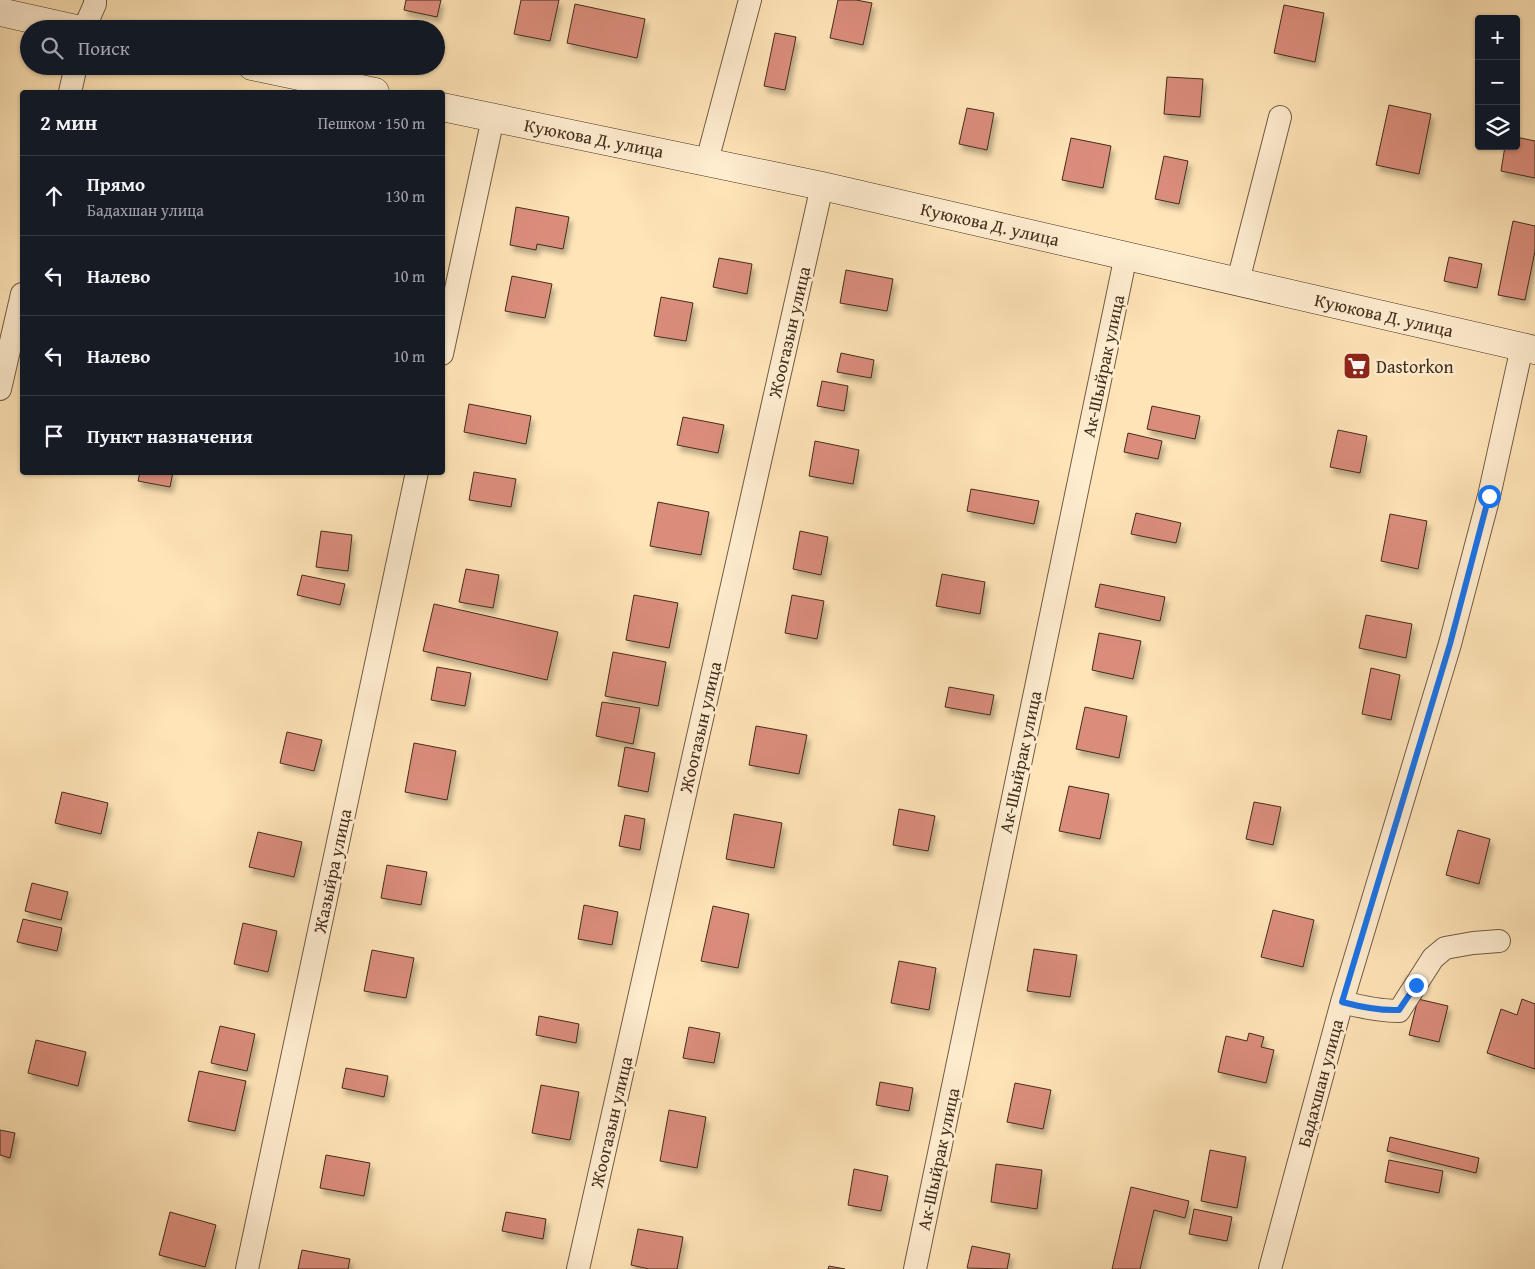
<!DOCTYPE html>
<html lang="ru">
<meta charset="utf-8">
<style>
:root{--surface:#171b24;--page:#242831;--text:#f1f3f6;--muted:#9ea1a6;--line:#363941}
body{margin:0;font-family:"Gentium Book Plus",serif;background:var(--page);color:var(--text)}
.controls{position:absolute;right:15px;top:15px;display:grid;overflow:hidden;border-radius:5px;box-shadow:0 1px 4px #0004}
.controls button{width:45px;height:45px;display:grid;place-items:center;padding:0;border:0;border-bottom:1px solid var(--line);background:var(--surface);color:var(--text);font:25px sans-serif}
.stop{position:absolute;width:15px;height:15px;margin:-11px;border:4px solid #1a73e8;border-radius:50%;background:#fff}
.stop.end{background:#1a73e8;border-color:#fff;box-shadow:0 1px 5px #0008}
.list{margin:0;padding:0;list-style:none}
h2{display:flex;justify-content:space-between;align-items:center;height:65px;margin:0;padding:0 20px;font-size:21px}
h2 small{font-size:16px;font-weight:400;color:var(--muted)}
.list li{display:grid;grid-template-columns:32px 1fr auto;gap:15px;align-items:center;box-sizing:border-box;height:80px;padding:0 20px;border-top:1px solid var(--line)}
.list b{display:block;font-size:19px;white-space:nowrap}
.list p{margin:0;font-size:16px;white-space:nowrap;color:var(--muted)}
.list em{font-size:16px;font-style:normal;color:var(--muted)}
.icon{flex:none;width:28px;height:28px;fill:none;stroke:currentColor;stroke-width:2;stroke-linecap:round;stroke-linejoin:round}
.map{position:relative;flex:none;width:1535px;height:1269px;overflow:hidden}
.search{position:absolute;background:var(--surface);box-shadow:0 1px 4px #0004;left:20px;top:20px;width:425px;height:55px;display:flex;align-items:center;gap:12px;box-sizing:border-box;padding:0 18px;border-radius:28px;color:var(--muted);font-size:19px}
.panel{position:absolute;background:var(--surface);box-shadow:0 1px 4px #0004;left:20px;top:90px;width:425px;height:385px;border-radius:5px}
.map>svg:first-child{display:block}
.building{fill:#db8d7b;stroke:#432d1c;filter:url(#shadow)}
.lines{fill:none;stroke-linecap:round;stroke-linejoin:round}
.street-casing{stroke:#725b43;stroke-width:24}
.secondary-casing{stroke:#432d1c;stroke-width:29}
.street{stroke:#ffedd0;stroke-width:22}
.secondary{stroke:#ffedd0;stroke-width:28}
.route{stroke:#1a73e8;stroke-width:6}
.labels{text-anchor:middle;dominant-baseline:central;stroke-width:5;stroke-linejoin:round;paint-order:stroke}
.street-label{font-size:18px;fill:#432d1c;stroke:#ffedd0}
.poi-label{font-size:18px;fill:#432d1c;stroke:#ffedd0;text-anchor:start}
</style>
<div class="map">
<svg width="1535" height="1269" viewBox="0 0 1535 1269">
<defs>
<filter id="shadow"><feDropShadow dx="3" dy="5.5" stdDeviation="2.5" flood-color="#0004"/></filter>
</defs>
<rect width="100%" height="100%" fill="#ffe4b7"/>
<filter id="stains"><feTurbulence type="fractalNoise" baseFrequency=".004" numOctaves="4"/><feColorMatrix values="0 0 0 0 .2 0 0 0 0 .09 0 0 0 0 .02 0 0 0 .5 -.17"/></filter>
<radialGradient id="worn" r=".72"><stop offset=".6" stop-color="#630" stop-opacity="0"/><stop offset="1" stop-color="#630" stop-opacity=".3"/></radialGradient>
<path class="building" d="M406 0H441L437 17 404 10Z
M521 0H559L550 41 514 34Z
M838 0H856L872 3 863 45 830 38Z
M575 4 645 19 637 58 567 43Z
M1284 5 1324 13 1315 62 1274 53Z
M775 33 796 37 785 90 764 86Z
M1167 77 1203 79 1200 117 1164 114Z
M1389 105 1431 114 1419 174 1376 165Z
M967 108 994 113 987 150 959 144Z
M1516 137 1535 141V178L1501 171 1505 146H1516Z
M1071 138 1111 146 1103 188 1062 180Z
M1164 156 1188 161 1179 204 1155 199Z
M516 207 569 217 563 249 537 244 536 250 510 245Z
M1513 221 1535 226V251L1525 300 1498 295Z
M1449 257 1482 264 1477 288 1444 281Z
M719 258 752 264 747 294 713 287Z
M846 270 893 279 887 311 840 303Z
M512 276 552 284 545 318 505 311Z
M661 297 693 303 686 341 654 336Z
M841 353 874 360 871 378 837 372Z
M822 381 848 386 844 411 817 406Z
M469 404 531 416 526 444 464 432Z
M1152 406 1200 416 1195 439 1147 429Z
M683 417 724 425 718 453 677 445Z
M1338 430 1367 436 1360 473 1330 467Z
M1128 433 1162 441 1158 459 1124 452Z
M815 441 859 450 853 484 809 476Z
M140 472H173L170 487 138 481Z
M474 472 516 479 511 507 469 500Z
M971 489 1039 501 1034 524 967 511Z
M658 502 709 512 701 555 650 546Z
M1136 513 1181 523 1176 543 1131 534Z
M1390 514 1427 521 1418 569 1381 561Z
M321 531 352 535 348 571 316 567Z
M800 531 828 537 821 575 793 569Z
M466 569 499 575 493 608 459 602Z
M942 574 985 582 980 614 936 606Z
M302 575 345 584 340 605 297 595Z
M1100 584 1165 597 1160 621 1095 607Z
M634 595 678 603 669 648 626 640Z
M792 595 824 601 817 639 785 633Z
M434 604 558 632 547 680 423 651Z
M1366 615 1412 624 1406 658 1359 648Z
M1099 633 1141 641 1133 679 1092 670Z
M613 652 666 662 658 706 605 696Z
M437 667 471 673 465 706 431 700Z
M1371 668 1400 675 1391 720 1362 714Z
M949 687 994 695 990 715 945 707Z
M602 702 640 708 633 744 596 736Z
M1085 707 1127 716 1119 758 1076 749Z
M756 726 807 735 799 774 749 765Z
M287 732 322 740 314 771 280 763Z
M414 743 456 751 447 800 405 792Z
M625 747 655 753 648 792 618 786Z
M1069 786 1109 794 1100 839 1059 831Z
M62 792 108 803 101 834 55 823Z
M1254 802 1281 807 1273 845 1246 839Z
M899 809 935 816 928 851 893 845Z
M734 814 782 823 774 868 726 859Z
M625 815 645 819 640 850 619 846Z
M1458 830 1490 839 1479 884 1446 875Z
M258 832 302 842 294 877 249 867Z
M387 865 427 872 421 905 381 898Z
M32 883 68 892 61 920 25 911Z
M584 905 618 912 612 945 578 939Z
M713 906 749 914 738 968 701 961Z
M1273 910 1314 920 1303 967 1261 957Z
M23 919 62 928 57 951 17 942Z
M243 923 277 931 268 972 234 964Z
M1034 949 1077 955 1070 997 1027 991Z
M372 950 414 958 406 998 364 991Z
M899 961 936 968 929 1010 891 1003Z
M1418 999 1448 1006 1439 1042 1409 1035Z
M1522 999 1535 1004V1069L1487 1053 1501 1009 1517 1015Z
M539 1016 579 1024 576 1043 536 1035Z
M220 1026 255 1034 247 1071 211 1063Z
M689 1027 720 1033 714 1063 683 1058Z
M1249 1033 1264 1037 1261 1047 1274 1050 1266 1083 1218 1072 1226 1036 1247 1041Z
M36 1040 86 1052 78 1086 28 1073Z
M346 1068 388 1076 384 1097 342 1088Z
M199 1071 246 1081 235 1131 188 1121Z
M880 1082 913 1088 909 1111 876 1105Z
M1015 1083 1051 1090 1043 1129 1007 1122Z
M541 1085 579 1092 570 1140 532 1133Z
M669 1110 706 1117 697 1168 660 1161Z
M0 1130 15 1133 10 1158 0 1155Z
M1390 1137 1479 1158 1476 1173 1387 1151Z
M1210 1150 1246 1157 1237 1208 1201 1201Z
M326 1155 370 1163 364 1196 320 1188Z
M1389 1160 1443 1171 1439 1193 1385 1182Z
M996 1164 1042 1170 1037 1209 991 1202Z
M854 1169 888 1176 881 1211 848 1205Z
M1131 1187 1189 1201 1185 1218 1154 1210 1140 1269H1112Z
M1194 1209 1232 1217 1227 1241 1189 1234Z
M170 1212 216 1225 205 1267 159 1255Z
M506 1212 546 1219 543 1239 502 1231Z
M638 1229 683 1237 677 1269H649L631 1265Z
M972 1246 1010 1254 1007 1269 967 1268Z
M302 1250 350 1259 348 1269H298Z
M829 1266 845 1269H828Z"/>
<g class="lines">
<defs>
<path id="street" d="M84 29 95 4V0
M70 92 76 66
M707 161 750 0
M1238 281 1280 117
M442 354 493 118
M0 389 22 294
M1342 1002C1361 1007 1379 1011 1399 1011L1433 958 1445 948 1473 943 1499 941
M247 1269 417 472
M578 1269 822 186
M915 1269 1126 255
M1270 1269 1342 1002 1450 644 1489 496 1522 347"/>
<path id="secondary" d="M0 12 76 29
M252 66 375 92
M442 107 822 186 1535 350"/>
</defs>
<use href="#street" class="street-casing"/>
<use href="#secondary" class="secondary-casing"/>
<use href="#street" class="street"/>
<use href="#secondary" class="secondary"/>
</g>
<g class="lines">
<path class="route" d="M1416 985 1399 1010C1379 1011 1361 1007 1342 1002L1450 644 1489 496"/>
</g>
<defs>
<symbol id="supermarket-square" viewBox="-11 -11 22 22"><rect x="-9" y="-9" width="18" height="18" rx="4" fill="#8f2418" stroke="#ffedd0"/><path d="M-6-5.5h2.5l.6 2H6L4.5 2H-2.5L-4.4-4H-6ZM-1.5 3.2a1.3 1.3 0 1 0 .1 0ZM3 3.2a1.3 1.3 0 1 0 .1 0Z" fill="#fff"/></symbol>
</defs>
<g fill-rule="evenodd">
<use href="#supermarket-square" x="1341" y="350" width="32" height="32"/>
</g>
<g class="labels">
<g class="street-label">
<text transform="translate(594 138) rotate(11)">Куюкова Д. улица</text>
<text transform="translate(990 224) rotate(13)">Куюкова Д. улица</text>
<text transform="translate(1384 315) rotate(13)">Куюкова Д. улица</text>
<text transform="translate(789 332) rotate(-77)">Жоогазын улица</text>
<text transform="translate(1103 366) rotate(-78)">Ак-Шыйрак улица</text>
<text transform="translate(700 727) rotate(-77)">Жоогазын улица</text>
<text transform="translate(1020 762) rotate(-78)">Ак-Шыйрак улица</text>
<text transform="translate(332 871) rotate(-78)">Жазыйра улица</text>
<text transform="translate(1320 1083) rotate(-75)">Бадахшан улица</text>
<text transform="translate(611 1122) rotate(-77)">Жоогазын улица</text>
<text transform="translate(938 1159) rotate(-78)">Ак-Шыйрак улица</text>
</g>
<g class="poi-label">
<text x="1376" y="366">Dastorkon</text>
</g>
</g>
<rect width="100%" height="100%" filter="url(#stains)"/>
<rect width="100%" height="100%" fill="url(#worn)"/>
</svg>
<div class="controls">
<button>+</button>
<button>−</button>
<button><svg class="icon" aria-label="layers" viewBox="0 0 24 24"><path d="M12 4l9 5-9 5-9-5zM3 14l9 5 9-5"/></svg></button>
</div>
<div class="stop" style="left:1489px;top:496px"></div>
<div class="stop end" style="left:1416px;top:985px"></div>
<div class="search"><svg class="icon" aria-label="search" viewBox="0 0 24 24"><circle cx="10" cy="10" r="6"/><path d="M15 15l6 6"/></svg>Поиск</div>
<section class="panel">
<h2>2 мин<small>Пешком · 150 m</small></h2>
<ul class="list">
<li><svg class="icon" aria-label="ahead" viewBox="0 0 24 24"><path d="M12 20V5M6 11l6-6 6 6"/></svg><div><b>Прямо</b><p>Бадахшан улица</p></div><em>130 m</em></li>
<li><svg class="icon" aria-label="left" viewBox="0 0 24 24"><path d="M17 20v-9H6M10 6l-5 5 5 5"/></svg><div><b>Налево</b></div><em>10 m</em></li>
<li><svg class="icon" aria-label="left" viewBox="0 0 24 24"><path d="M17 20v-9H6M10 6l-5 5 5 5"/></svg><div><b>Налево</b></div><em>10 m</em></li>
<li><svg class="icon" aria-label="arrive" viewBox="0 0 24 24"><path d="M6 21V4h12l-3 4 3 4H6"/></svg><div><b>Пункт назначения</b></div></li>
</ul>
</section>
</div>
